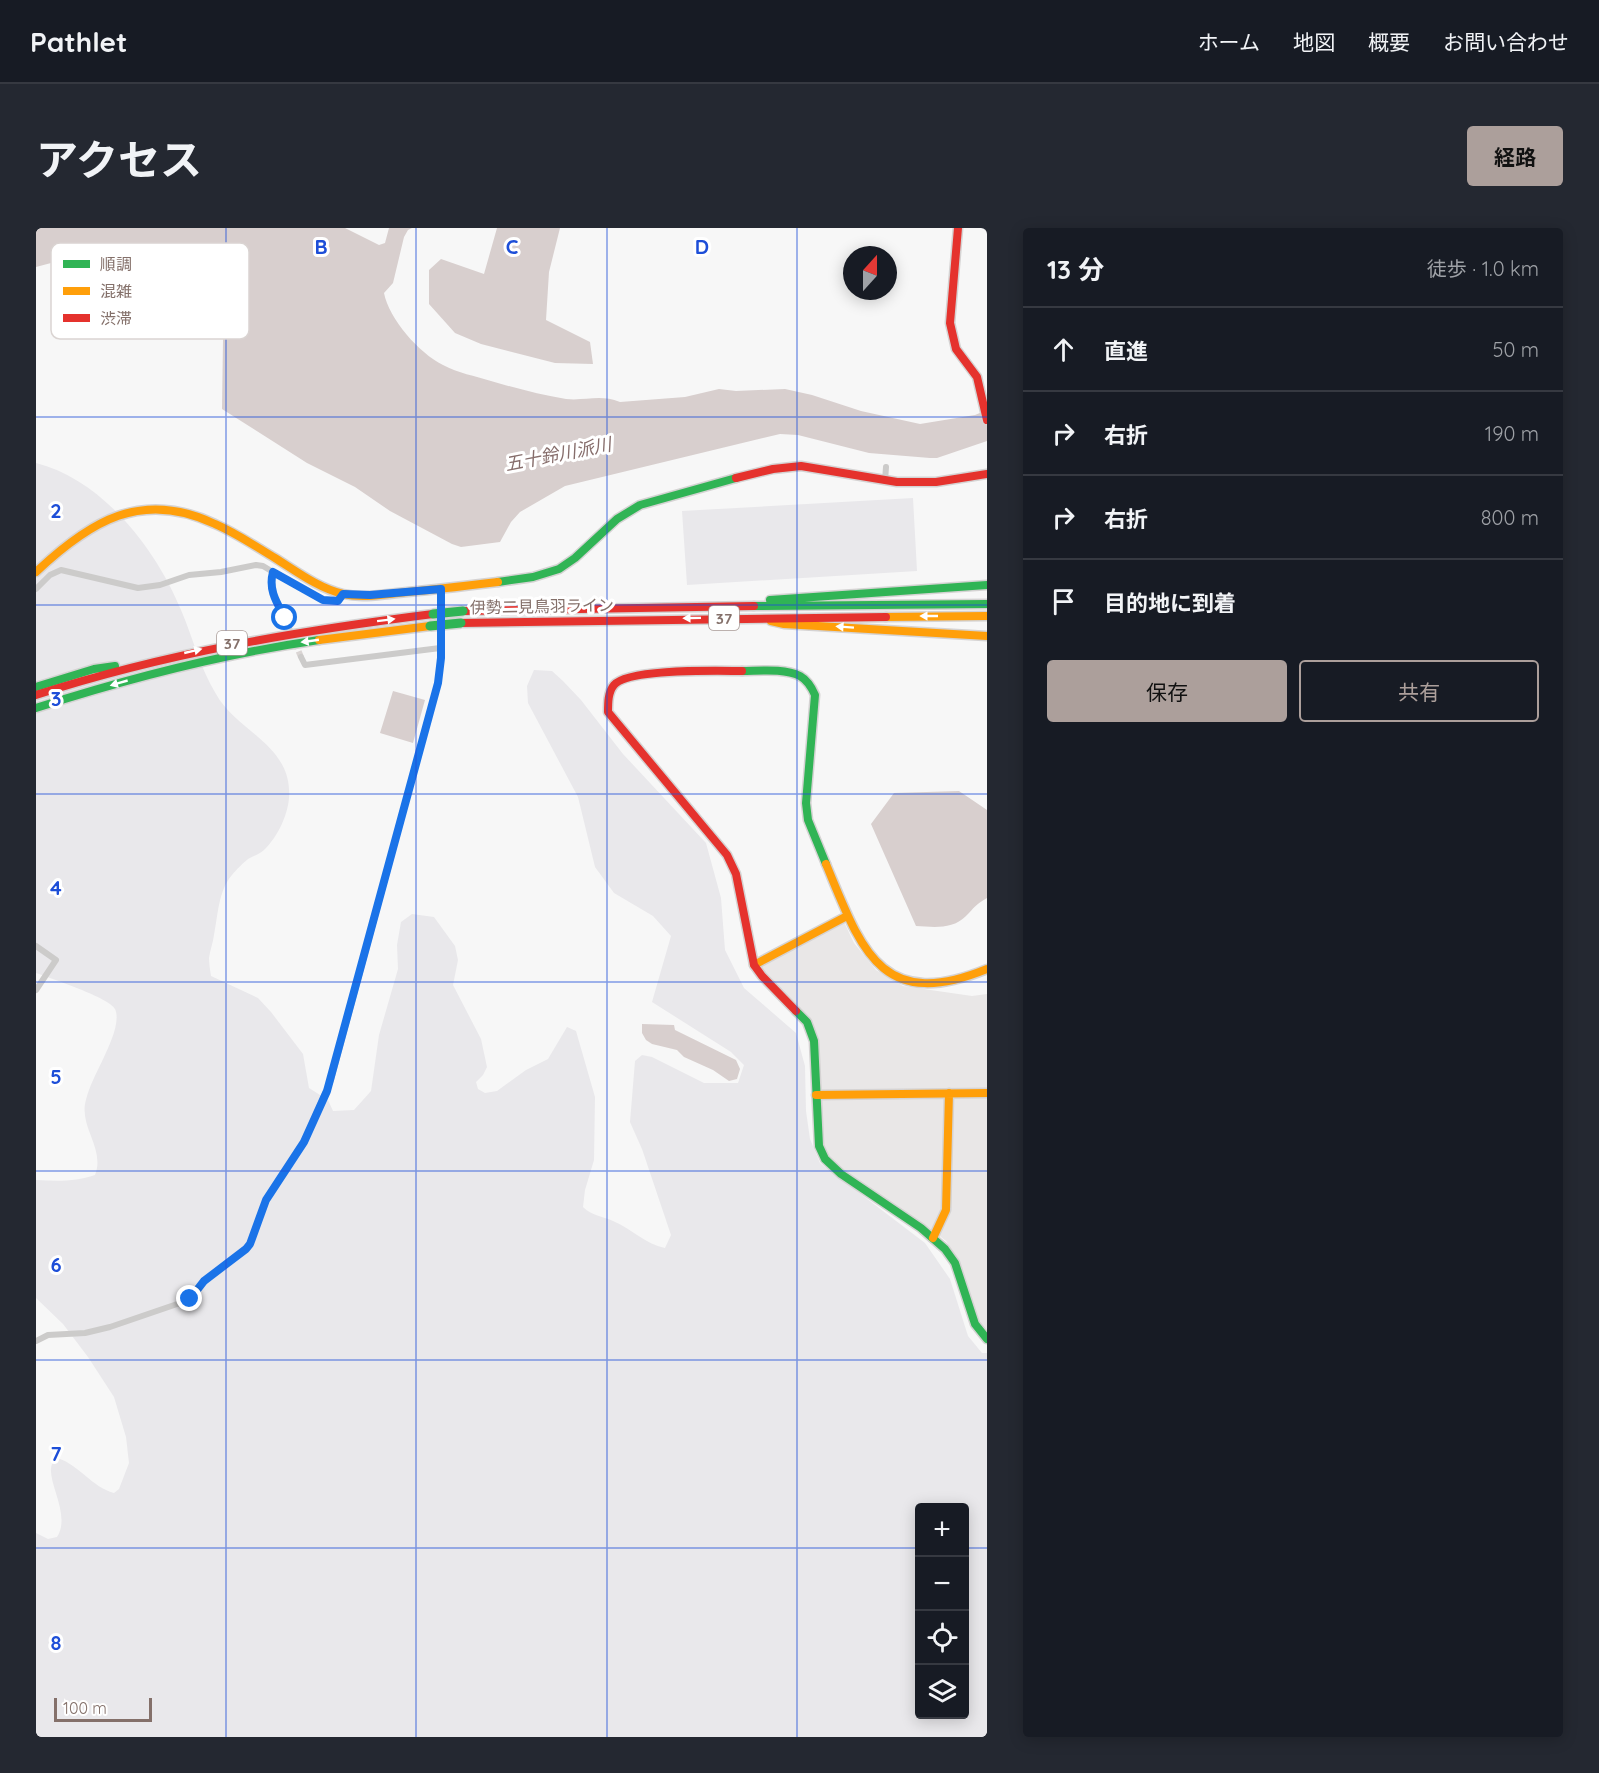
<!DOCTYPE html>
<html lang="ja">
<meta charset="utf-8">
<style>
:root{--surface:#171b24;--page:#242831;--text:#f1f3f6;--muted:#9ea1a6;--line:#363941;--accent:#ac9f9b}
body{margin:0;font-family:Quicksand,"Noto Sans JP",sans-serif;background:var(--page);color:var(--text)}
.controls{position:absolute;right:18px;bottom:18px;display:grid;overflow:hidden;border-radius:6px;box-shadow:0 3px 15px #0003}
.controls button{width:54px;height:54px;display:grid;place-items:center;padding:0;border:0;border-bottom:2px solid var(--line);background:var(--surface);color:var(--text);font:30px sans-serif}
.compass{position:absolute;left:807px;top:18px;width:54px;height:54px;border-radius:50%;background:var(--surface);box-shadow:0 3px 15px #0003;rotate:21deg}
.scale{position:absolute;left:18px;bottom:15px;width:98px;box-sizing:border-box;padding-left:6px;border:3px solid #84706a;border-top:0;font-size:16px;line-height:21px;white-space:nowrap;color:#84706a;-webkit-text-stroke:4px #fff;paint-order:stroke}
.stop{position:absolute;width:18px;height:18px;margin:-14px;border:4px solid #1a73e8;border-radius:50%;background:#fff}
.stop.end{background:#1a73e8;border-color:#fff;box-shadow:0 2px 6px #0008}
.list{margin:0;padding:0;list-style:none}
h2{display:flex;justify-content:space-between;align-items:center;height:78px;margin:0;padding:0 24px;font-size:26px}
h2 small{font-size:20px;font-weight:400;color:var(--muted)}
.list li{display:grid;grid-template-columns:39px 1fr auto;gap:18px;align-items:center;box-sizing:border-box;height:84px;padding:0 24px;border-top:2px solid var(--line)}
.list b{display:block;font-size:22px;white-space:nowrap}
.list em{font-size:20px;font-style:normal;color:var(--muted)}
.actions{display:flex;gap:12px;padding:18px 24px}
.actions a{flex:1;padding:14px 0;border:2px solid var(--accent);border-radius:6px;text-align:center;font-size:21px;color:var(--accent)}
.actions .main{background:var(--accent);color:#111}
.icon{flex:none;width:33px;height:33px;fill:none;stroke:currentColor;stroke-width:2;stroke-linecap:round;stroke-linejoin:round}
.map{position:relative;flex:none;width:951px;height:1509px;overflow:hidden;border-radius:6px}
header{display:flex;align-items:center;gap:36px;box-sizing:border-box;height:84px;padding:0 30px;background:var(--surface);border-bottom:2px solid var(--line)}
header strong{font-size:28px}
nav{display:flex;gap:33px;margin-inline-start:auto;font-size:21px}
.intro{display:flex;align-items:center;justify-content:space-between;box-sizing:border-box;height:144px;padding:0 36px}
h1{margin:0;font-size:42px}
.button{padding:15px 27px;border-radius:6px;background:var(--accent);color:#111;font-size:21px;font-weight:700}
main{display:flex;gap:36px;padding:0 36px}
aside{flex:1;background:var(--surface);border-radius:6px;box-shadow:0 3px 15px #0003}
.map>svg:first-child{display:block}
.built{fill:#e9e7e7}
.green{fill:#e9e8eb;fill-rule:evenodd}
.water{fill:#d8cfce}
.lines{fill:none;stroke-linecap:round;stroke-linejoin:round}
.street-tunnel{stroke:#dad5d4;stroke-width:6;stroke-dasharray:6 3;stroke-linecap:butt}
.fast-casing{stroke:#d5d3d3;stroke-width:11}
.slow-casing{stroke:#d5d3d3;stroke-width:11}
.jam-casing{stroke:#d5d3d3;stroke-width:11}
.street{stroke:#cccbca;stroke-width:6}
.fast{stroke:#30b455;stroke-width:8}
.slow{stroke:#ff9f0a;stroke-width:8}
.jam{stroke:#e5322d;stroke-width:8}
.fast-bridge-casing{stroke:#d5d4d3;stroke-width:12;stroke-linecap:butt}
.fast-bridge{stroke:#30b455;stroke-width:9}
.oneway{fill:#fff}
.route{stroke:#1a73e8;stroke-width:8}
.grid{fill:none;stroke:#1d4ed8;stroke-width:1.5;stroke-opacity:0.55}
.labels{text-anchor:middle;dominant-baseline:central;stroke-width:6;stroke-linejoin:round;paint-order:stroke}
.shield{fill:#fff;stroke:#a99b97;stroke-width:1.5}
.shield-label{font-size:15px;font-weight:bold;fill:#84706a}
.street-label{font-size:16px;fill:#84706a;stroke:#fff}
.water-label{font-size:18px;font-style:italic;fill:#866d6b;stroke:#fff}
.key{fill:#fff;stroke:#dad4d2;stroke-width:1.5}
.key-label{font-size:16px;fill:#84706a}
.grid-label{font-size:20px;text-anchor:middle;font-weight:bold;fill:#1d4ed8;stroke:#fff;stroke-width:6;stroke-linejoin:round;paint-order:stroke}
</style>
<header>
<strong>Pathlet</strong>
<nav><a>ホーム</a><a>地図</a><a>概要</a><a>お問い合わせ</a></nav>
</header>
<div class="intro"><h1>アクセス</h1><a class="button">経路</a></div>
<main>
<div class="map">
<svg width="951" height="1509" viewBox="0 0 951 1509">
<rect width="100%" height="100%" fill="#f7f7f7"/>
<path class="built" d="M808 694 818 715 840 742 867 758 936 768 951 766V1112L944 1104 919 1027 910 1013 891 998 806 944 796 934 784 910 783 817 777 797 768 784 730 748 723 736Z"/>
<path class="green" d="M0 235C67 252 120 321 145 382 157 410 164 440 180 466 199 501 251 516 253 561 255 581 243 608 228 622 224 626 217 628 212 631 207 635 200 642 196 647 182 663 182 688 178 707 177 715 174 722 173 730 173 735 174 742 175 748L222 770 235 784 267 826 273 860 292 872 297 883 318 882 335 863 343 807 362 741 361 717 365 694 376 686 398 689 419 718 422 732 417 757 445 811 451 839 447 847 440 854 442 861 449 865 461 863 490 842 512 831 531 799 540 803 559 869 558 932 549 962 547 979C556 988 566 988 577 993 596 1001 609 1016 629 1020L635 1007 606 921 594 894 599 833 606 827 616 829 668 855H702L708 837 695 824 616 774 635 708 617 688 578 665 559 639 542 569 492 475 491 458 498 442 516 443 527 453 545 472 587 526 670 615 685 670 689 722 708 760 760 805 769 838 770 883 774 911 784 935 889 1015 914 1051 932 1108 946 1125H951V1509H0V1305L12 1311 21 1309C38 1283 0 1241 22 1230 44 1238 56 1259 78 1265L83 1261 93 1235 90 1209 78 1169 52 1129 27 1096 0 1070V952C21 953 39 954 59 947 69 922 45 901 49 876 52 860 61 844 68 829 73 818 85 794 79 781 74 770 14 750 0 745ZM884 1280H928V1486H884Z
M877 270 881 343 651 357 646 283Z"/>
<path class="water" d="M5 0H309L343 17 349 15 353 0H376L372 2 368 9 357 55 348 65C353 91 383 125 407 137 422 145 439 148 455 153 479 160 505 167 530 171 550 173 564 166 584 174L649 169 683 161 700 163 749 161 776 167 825 183 884 196 939 187 951 182V213L901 230H894L833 225 762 207 744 206 529 258 484 284 475 294 464 314 425 319 416 316 354 283 319 259 271 235 186 181 187 112 192 35 118 25H89L30 31 0 39V2Z
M461 0H524L513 44 510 92 554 114 557 136 519 135 445 116 419 105 393 76V42L405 31 448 46Z
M357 463 389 472 377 515 344 505Z
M923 563 951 582V670C940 676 938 680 930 688 916 702 897 699 880 698L835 596 858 565Z
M606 796 638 797 639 802 700 832 704 841 701 851 693 853 677 842 648 829 641 822 616 816 610 812 606 805Z"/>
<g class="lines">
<path class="street-tunnel" d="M249 390 265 429"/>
<defs>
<path id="fast" d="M462 354 497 349 523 341 539 330 581 291 604 277 700 250
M734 372 951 357
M718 378 951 376
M706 443C723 443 748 440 764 448 771 452 776 460 779 467L770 575 772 592 790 636
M0 459 58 441 79 438
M0 480C93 450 186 426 283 412
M760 783 771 794 778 813 783 918 789 931 805 946 885 1000 909 1021 919 1035 939 1096 951 1111"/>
<path id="slow" d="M0 344C54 293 106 261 179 296 200 305 219 318 239 330 260 343 282 360 307 366 325 370 344 367 362 365 395 362 429 358 462 354
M850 389 951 388
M735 393 748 396 951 408
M283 412 394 398
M790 636C825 720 844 785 951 741
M718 737 811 688
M780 867 951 865
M897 1010 910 982 913 865"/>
<path id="jam" d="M922 0 914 95 920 121 941 149 951 192
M700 250 737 241 765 238 861 254H900L951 246
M427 383 718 378
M425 395 850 389
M706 443C683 443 592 440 578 457 572 464 572 475 572 484L691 627 700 646 718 737 726 748 760 783
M0 467C130 425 262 403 397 386"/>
</defs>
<use href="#fast" class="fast-casing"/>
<use href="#slow" class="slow-casing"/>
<use href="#jam" class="jam-casing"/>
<path class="street" d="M849 253 850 239
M237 344 287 372 302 373 307 366
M0 361 14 347 25 342 102 360 124 357 153 347 185 344 220 337 227 338 237 344C232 362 241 375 249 390
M265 429 269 437 404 420
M0 718 20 732 0 762
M0 1113 12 1107 49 1105 74 1099 147 1074 159 1066 168 1053 210 1021 214 1015 230 972 268 913 295 852 402 455 405 430V361"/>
<use href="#fast" class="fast"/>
<use href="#slow" class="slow"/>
<use href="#jam" class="jam"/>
<defs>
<path id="fast-bridge" d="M397 386 427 383
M394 398 425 395"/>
</defs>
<use href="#fast-bridge" class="fast-bridge-casing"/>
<use href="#fast-bridge" class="fast-bridge"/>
</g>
<defs><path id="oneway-solid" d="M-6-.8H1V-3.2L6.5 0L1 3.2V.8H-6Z" transform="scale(1.5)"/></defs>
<g class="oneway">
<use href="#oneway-solid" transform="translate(893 388) rotate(180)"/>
<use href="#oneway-solid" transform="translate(656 390) rotate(179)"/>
<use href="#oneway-solid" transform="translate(350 392) rotate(-7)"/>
<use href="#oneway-solid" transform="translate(809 399) rotate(-176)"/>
<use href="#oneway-solid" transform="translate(274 413) rotate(172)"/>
<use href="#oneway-solid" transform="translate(157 423) rotate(-13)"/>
<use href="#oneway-solid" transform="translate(83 455) rotate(164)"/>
</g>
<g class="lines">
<path class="route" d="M154 1071 168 1053 210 1021 214 1016 230 972 268 914 291 863 402 455 405 430V361L334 367 307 366 302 373 287 372 237 344C232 362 241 375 249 390"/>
</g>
<path class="grid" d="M190 0V1509M380 0V1509M571 0V1509M761 0V1509M0 189H951M0 377H951M0 566H951M0 754H951M0 943H951M0 1132H951M0 1320H884M928 1320H951"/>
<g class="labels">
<g class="shield">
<rect x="673" y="378" width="30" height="24" rx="4.5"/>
<rect x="181" y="403" width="30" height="24" rx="4.5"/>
</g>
<g class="shield-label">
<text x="688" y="390">37</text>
<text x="196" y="415">37</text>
</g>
<g class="street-label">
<text transform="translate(506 378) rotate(-1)">伊勢二見鳥羽ライン</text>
</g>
<g class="water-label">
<text transform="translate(522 226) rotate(-11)">五十鈴川派川</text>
</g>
</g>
<rect x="15" y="15" width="198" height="96" rx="9" class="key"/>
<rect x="27" y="32" width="27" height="8" fill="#30b455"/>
<rect x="27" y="59" width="27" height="8" fill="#ff9f0a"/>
<rect x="27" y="86" width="27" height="8" fill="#e5322d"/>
<g class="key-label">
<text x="64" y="42">順調</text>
<text x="64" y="69">混雑</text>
<text x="64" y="96">渋滞</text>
</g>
<g class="grid-label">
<text x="285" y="26">B</text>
<text x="476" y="26">C</text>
<text x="666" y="26">D</text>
<text x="20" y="290">2</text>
<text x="20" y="478">3</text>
<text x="20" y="667">4</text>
<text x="20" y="856">5</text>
<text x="20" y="1044">6</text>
<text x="20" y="1233">7</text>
<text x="20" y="1422">8</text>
</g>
</svg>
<div class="controls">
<button>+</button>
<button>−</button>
<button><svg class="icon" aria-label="locate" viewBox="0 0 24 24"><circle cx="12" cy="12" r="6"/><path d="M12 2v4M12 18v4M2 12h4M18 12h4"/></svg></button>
<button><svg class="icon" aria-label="layers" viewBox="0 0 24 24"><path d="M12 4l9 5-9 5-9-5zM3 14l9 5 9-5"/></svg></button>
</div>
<svg class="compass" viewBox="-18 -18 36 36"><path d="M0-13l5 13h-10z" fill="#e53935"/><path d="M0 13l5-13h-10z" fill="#9ea1a6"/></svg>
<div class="scale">100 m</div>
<div class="stop" style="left:249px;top:390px"></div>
<div class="stop end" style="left:154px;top:1071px"></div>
</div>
<aside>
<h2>13 分<small>徒歩 · 1.0 km</small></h2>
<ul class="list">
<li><svg class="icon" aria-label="ahead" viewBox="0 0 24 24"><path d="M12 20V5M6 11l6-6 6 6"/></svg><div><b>直進</b></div><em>50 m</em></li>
<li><svg class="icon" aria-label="right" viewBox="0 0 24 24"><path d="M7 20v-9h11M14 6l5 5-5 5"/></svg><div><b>右折</b></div><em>190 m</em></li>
<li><svg class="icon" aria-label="right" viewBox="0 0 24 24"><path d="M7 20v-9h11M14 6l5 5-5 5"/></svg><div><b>右折</b></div><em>800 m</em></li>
<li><svg class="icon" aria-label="arrive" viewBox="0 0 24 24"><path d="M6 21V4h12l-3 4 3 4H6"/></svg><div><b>目的地に到着</b></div></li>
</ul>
<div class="actions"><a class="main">保存</a><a>共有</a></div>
</aside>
</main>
